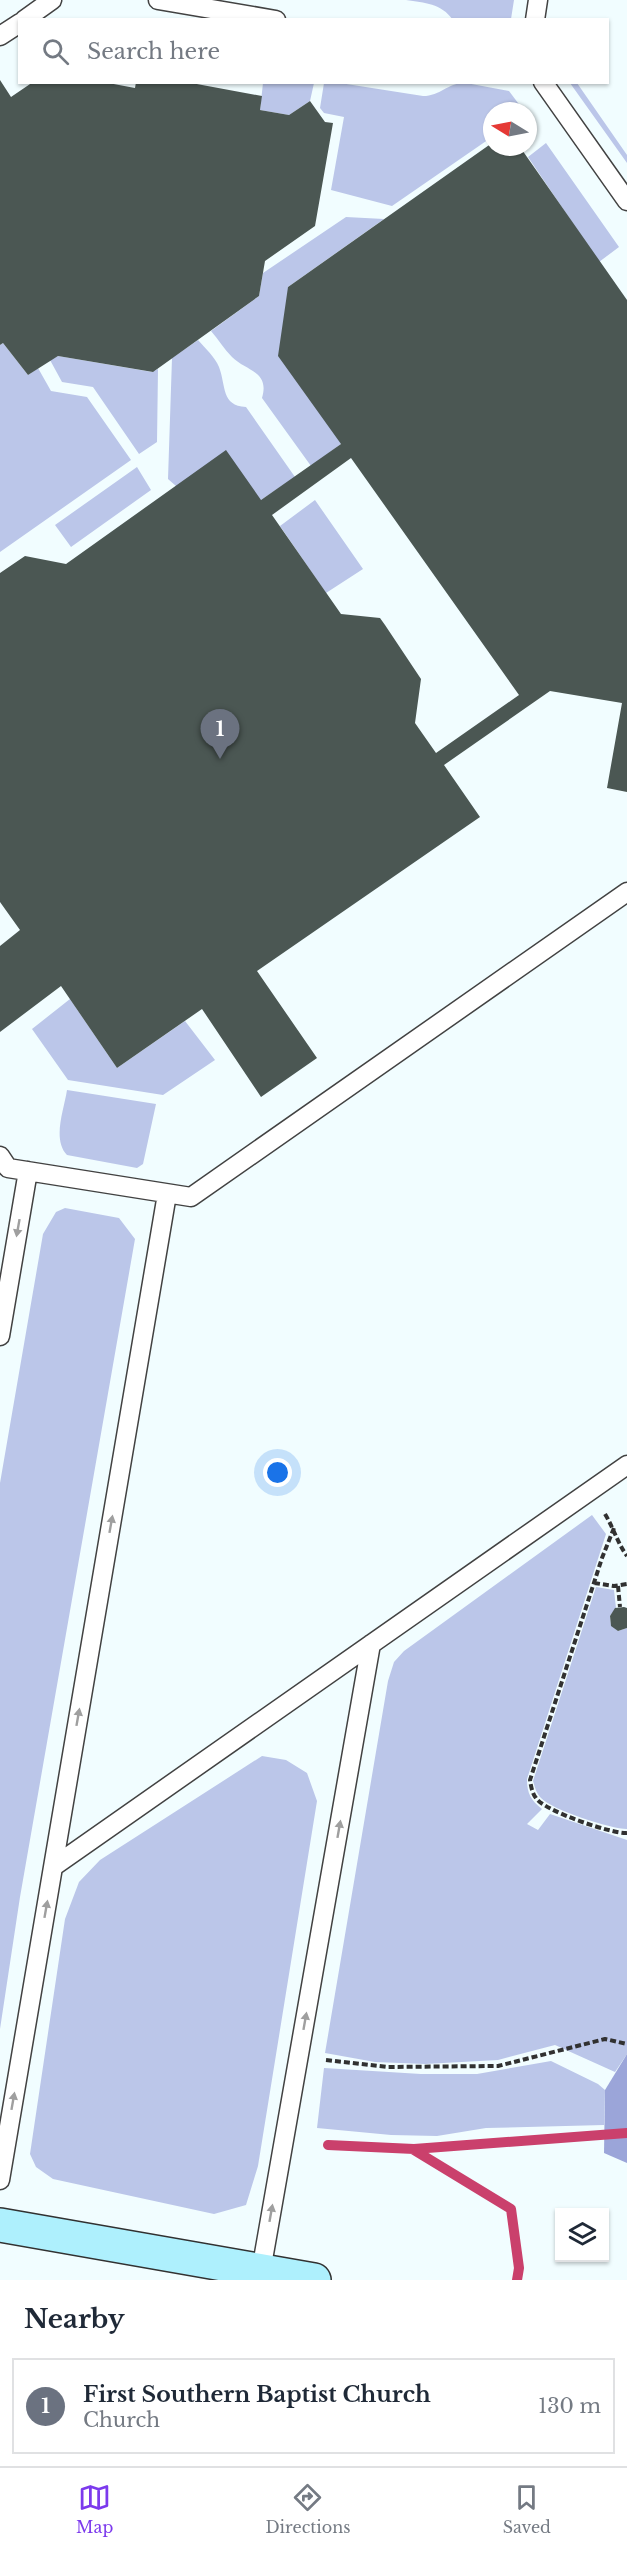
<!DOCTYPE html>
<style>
:root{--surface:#fff;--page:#f2f2f3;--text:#1f2937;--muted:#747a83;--line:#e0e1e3;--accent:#7c3aed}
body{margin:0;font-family:"Libre Baskerville",serif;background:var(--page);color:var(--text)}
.controls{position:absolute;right:18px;bottom:18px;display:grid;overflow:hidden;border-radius:0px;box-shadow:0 2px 4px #0004}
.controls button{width:54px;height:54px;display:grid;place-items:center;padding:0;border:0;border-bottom:2px solid var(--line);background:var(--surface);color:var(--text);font:30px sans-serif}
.compass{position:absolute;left:483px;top:102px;width:54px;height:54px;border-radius:50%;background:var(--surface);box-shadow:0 2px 4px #0004;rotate:280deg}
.you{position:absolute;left:278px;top:1473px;width:21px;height:21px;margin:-15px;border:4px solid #fff;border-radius:50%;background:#1a73e8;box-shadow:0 0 0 9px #1a73e833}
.badge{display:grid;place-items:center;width:39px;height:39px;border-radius:50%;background:var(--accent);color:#fff;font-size:20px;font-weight:700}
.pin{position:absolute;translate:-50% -50px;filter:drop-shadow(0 2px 3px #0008)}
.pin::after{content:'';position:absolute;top:32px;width:21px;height:18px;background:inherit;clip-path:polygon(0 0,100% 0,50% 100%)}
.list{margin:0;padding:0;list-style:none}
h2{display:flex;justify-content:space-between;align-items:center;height:78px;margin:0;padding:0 24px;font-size:26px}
h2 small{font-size:20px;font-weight:400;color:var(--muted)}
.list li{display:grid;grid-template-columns:39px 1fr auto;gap:18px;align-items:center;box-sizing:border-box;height:96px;margin:0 12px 12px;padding:0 12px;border:2px solid var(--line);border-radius:0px}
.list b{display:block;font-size:22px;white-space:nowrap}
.list p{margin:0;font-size:20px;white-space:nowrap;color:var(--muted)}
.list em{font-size:20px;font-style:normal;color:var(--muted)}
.icon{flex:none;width:33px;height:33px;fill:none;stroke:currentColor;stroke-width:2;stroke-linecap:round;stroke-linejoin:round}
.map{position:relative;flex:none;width:627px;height:2280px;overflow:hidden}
.search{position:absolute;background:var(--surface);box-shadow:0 2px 4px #0004;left:18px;right:18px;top:18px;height:66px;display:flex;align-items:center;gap:15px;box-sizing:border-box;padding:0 21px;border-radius:0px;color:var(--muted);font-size:22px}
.sheet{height:186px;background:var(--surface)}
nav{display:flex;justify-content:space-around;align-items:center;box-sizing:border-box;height:84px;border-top:2px solid var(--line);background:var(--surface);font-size:16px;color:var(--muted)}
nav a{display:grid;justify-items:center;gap:3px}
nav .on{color:var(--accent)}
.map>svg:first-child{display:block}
.green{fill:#bbc6e9}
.forest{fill:#9ba5d9}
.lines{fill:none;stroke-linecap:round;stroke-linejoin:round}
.stream{stroke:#ca406c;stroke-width:10}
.building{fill:#4b5753;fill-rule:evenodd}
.lane-casing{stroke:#424242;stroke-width:21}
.secondary-casing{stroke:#313131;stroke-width:36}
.path{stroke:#313131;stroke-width:4;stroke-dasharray:6 3;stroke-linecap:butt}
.lane{stroke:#fff;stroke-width:18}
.secondary{stroke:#aef0fd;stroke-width:33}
.oneway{fill:#9f9f9f}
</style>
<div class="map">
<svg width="627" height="2280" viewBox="0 0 627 2280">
<rect width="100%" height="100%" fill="#f1fdff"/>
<path class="green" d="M406 0H514L511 19 453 20C441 3 425 3 406 0Z
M263 83H314L310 101 289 115 260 110Z
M466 83 509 91 524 111H492V137L392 206 331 190 344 117 324 113 320 108 324 83H340L423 96C441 96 448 82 466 83Z
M570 83H577L627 155V163Z
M546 143 619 247 599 262 528 157Z
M346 217 384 219 288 287 341 444 311 466 262 398C270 371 246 371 232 357 224 349 218 339 211 331L259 296 263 273Z
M198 340C205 348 215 357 219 367 226 385 221 406 246 407L295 477 261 500 176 486 168 479 172 358Z
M3 343 28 375 38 368 51 391 87 397 131 460 0 552V345Z
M58 356 152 372 158 369 157 442 139 454 93 387 62 382 50 360Z
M137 467 151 490 71 547 55 525Z
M315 500 363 569 326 593 280 526Z
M70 999 117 1068 185 1021 215 1060 163 1095 68 1080 32 1029Z
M67 1090 156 1104 143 1164 137 1168 67 1155C52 1139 64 1110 67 1090Z
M65 1208 119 1218 135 1239 20 1897 0 2029V1483L43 1234 56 1212Z
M592 1515 606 1534 527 1779C527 1794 531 1800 542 1809L527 1824 538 1830 550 1814 627 1840V2054L615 2072 555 2045 498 2060 425 2064 375 2062 325 2053 388 1681 394 1662 404 1651Z
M596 1587 614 1590 616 1608 610 1616 611 1625 618 1631 627 1628V1829C611 1829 552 1810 541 1798 536 1793 535 1787 533 1781Z
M262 1756 286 1760 307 1773 317 1801 258 2166 246 2205 214 2214 53 2179 36 2167 30 2154 65 1919 79 1882 100 1860Z
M551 2061 598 2084 605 2090 604 2125 486 2128 437 2136 391 2135 317 2128 324 2068 421 2074H477Z"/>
<path class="forest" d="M627 2054V2163L604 2153 605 2090Z"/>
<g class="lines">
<path class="stream" d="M328 2145 414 2149 627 2133
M414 2150 511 2209 519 2268 517 2280"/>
</g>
<path class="building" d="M0 80 11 97 33 82H103L135 88 136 82H186L262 96 260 110 289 115 310 101 325 122 333 123 315 226 265 261 259 296 153 372 58 356 28 375 3 343 0 345Z
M492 143V147H520L627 300V792L607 788 622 703 550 691 444 765 480 817 257 971 317 1058 261 1097 202 1009 117 1068 61 986 0 1032V946L20 930 0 902V573L25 556 66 564 226 450 261 500 341 444 278 356 288 287ZM351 458 519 695 436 753 415 723 421 679 385 625 380 618 341 614 272 515Z
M624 1607 627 1608V1628L618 1631 611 1626 610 1616 615 1608Z"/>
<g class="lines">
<defs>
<path id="lane" d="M158 0 276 20
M24 20 52 0
M535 20 538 0
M0 36 20 23
M543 82 627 201
M0 1156 8 1168 191 1197 627 892
M0 1336 28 1171
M53 1867 627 1465
M0 2180 167 1194
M261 2271 371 1644"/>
<path id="secondary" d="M0 2225 314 2280"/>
</defs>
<use href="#lane" class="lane-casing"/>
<use href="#secondary" class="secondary-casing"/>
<path class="path" d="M605 1514C614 1529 617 1542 627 1556
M614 1528 602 1558 530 1780C531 1786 532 1793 536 1798 544 1811 612 1834 627 1833
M594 1583 614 1586 627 1584
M618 1586 620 1607
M326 2060 388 2067 498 2066 605 2039 627 2044"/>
<use href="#lane" class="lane"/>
<use href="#secondary" class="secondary"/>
</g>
<defs><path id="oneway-solid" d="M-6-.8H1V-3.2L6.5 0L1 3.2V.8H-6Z" transform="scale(1.5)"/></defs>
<g class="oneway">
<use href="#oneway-solid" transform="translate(18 1228) rotate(100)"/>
<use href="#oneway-solid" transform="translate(111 1524) rotate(-80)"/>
<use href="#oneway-solid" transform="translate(78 1717) rotate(-80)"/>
<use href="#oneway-solid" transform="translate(339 1829) rotate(-80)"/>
<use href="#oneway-solid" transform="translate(46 1909) rotate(-80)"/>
<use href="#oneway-solid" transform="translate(305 2021) rotate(-80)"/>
<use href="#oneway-solid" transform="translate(13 2101) rotate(-80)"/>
<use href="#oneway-solid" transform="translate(271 2213) rotate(-80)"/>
</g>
</svg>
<div class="controls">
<button><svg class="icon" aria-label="layers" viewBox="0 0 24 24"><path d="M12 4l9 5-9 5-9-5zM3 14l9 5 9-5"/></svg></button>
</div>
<svg class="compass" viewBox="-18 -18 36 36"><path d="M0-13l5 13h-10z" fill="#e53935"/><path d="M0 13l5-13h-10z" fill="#747a83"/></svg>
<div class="you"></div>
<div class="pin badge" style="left:220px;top:759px;background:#6b7280">1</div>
<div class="search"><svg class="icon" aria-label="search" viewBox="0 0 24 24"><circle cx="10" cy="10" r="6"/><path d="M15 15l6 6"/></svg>Search here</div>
</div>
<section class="sheet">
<h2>Nearby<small></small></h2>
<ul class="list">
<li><span class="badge" style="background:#6b7280">1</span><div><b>First Southern Baptist Church</b><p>Church</p></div><em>130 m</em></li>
</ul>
</section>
<nav>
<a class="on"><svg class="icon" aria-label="map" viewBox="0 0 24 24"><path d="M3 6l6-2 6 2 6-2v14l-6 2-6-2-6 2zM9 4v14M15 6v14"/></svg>Map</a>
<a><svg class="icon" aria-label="directions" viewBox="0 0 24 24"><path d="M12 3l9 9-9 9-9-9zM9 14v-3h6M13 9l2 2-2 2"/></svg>Directions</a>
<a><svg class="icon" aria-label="saved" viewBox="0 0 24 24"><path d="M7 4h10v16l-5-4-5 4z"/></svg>Saved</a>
</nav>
